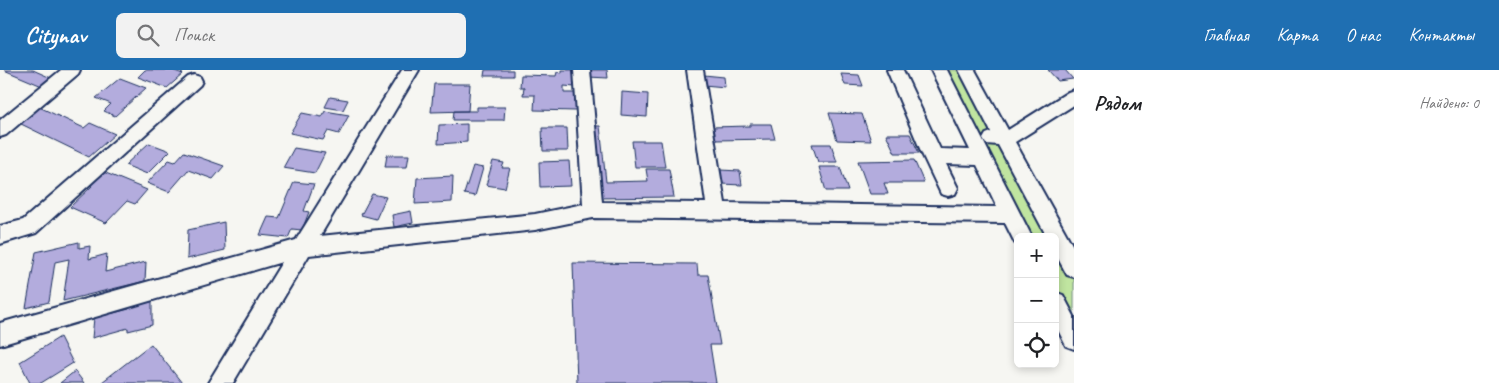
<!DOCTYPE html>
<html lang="ru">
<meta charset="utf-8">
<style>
:root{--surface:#fff;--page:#f2f2f2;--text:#202124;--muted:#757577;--line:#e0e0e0;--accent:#1f6fb2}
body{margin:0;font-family:Caveat,sans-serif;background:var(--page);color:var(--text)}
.controls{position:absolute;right:15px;bottom:15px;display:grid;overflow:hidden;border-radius:8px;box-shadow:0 2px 8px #0003}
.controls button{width:45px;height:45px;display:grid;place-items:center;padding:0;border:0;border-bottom:1px solid var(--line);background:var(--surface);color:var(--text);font:25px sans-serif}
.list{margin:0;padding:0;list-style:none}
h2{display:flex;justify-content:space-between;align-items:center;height:65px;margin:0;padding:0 20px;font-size:21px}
h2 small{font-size:16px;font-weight:400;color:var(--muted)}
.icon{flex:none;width:28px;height:28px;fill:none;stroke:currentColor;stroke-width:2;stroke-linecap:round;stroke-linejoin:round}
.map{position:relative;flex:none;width:1074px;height:313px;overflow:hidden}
header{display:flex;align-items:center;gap:30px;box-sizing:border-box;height:70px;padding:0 25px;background:var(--accent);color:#fff}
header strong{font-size:24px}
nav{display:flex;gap:28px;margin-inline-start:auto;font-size:18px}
.search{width:350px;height:45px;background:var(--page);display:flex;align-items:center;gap:12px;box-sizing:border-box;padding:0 18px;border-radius:8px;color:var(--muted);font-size:19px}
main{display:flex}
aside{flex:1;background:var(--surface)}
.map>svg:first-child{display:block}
.green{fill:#c0e5a0;stroke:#6e8a7f}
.building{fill:#b3acdd;stroke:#1b2f5e}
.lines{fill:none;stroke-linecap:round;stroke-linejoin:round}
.minor-casing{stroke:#1b2f5e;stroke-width:4}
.minor{fill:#f6f6f2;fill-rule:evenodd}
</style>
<header>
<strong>Citynav</strong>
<div class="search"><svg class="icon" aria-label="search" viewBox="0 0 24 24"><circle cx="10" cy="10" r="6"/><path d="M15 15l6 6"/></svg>Поиск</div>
<nav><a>Главная</a><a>Карта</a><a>О нас</a><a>Контакты</a></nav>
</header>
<main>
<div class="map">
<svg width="1074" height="313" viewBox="0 0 1074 313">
<rect width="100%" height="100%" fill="#f6f6f2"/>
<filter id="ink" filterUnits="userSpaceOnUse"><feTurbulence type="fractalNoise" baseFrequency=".02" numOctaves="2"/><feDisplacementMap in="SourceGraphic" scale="10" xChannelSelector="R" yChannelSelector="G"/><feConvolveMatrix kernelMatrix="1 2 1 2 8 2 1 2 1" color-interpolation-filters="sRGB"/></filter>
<g filter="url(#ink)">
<path class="green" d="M941 0H963L998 67 975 68Z
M978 72H1000L1051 167H1025Z
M1055 174 1074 209V264L1055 226Z"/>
<path class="building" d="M4 0H33L51 8 42 16Z
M145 0H172L183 4 167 18 138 7Z
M485 0H513V6H484Z
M562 0H575V17L564 16V23H576V41L534 40 535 25H523L524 17H520L521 5 556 6 557 2 562 3Z
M587 0H607L608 8 588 7Z
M1048 0H1065L1073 9 1058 11Z
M841 4 859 5 863 16 845 15Z
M704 5 724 7 725 17 704 15Z
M120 8 146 18 115 46 104 41 111 34 96 28Z
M434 14H470L468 41 431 42Z
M622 22 648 24 647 47 621 45Z
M330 27 348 30 343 40 325 37Z
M39 37 84 58 90 53 115 64 89 87 19 53Z
M477 37H505L504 50H453L454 41H477Z
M325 41 349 45 339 64 328 61 323 70 290 63 302 43 322 47Z
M829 43 862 44 871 71 837 70Z
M467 54V72L438 74 439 55Z
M750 54H771L775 69 714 70 711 57 750 56Z
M589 56H600L606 112 648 111 646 99H669L674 127 596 128Z
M542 58H567L568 81H543Z
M886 64H910L919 83H895Z
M632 71H661L665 97H635Z
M149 73 170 81 147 104 125 95Z
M812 74H831L837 92H818Z
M294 78 325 83 315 103 283 98Z
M184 82 224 96 213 109 188 100 169 122 147 113 169 90 175 92Z
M387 85H409L407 97H385Z
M914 90 924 113H884L888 124H870L858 91Z
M493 91 504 93 502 98H510L505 118 486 115Z
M569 91 571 116 540 117 539 92Z
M473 96 483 98 475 126 464 124Z
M819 97H840L848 121H826Z
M720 100 740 101 742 115 721 114Z
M101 101 147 120 135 134 127 131 106 153 70 137 92 116 88 114Z
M453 106 452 132 415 134 417 108Z
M294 112 314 114 304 141 309 142 302 160 292 159 288 168 260 165 268 147 279 148Z
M372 124 386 127 376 149 361 145Z
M411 141 413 153 394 157 392 145Z
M224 152 225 180 187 189 188 160Z
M79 172V178L90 176 89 189 107 184 105 202 146 192 145 211 63 231 69 189 55 192 49 232 26 238 36 182Z
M573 193 697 194 698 205H708L720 275H710L716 313H577Z
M152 228V255L128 261V258L92 268 94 248 129 239V234Z
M60 267 73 293 41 313H30L20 292Z
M151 274 182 313H103L102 312Z
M75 301 84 313H60Z"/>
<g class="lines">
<defs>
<path id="minor" d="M61 0H80L78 4 6 65 0 67V50Z
M402 0H419L320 166 535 144 583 134 574 0H590L602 132 706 133 687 0H703L725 133 997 137 977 95 946 94 958 118 955 124 948 126 941 124 923 86 887 0H903L940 79 970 80 931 0H947L1032 167H1018V174L1015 173 1005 153 593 148 535 160 309 185 233 313H208L282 192 0 275V253L296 170Z
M959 0H975L1008 60 1068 22 1074 20V35L1015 72 1074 178V207L1067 205 1055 183V167H1047L998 75 986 74 983 69 986 64 991 62Z
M194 5 200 7 202 11 200 15 36 163 0 174V156L23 150 188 7Z
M1055 222 1063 225 1074 246V279L1066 276 1055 254Z"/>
</defs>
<use href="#minor" class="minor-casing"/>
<use href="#minor" class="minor"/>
</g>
</g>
</svg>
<div class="controls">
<button>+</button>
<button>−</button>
<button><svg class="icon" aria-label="locate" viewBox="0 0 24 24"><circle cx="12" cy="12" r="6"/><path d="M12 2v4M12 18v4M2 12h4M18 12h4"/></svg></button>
</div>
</div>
<aside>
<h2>Рядом<small>Найдено: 0</small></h2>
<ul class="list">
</ul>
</aside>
</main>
